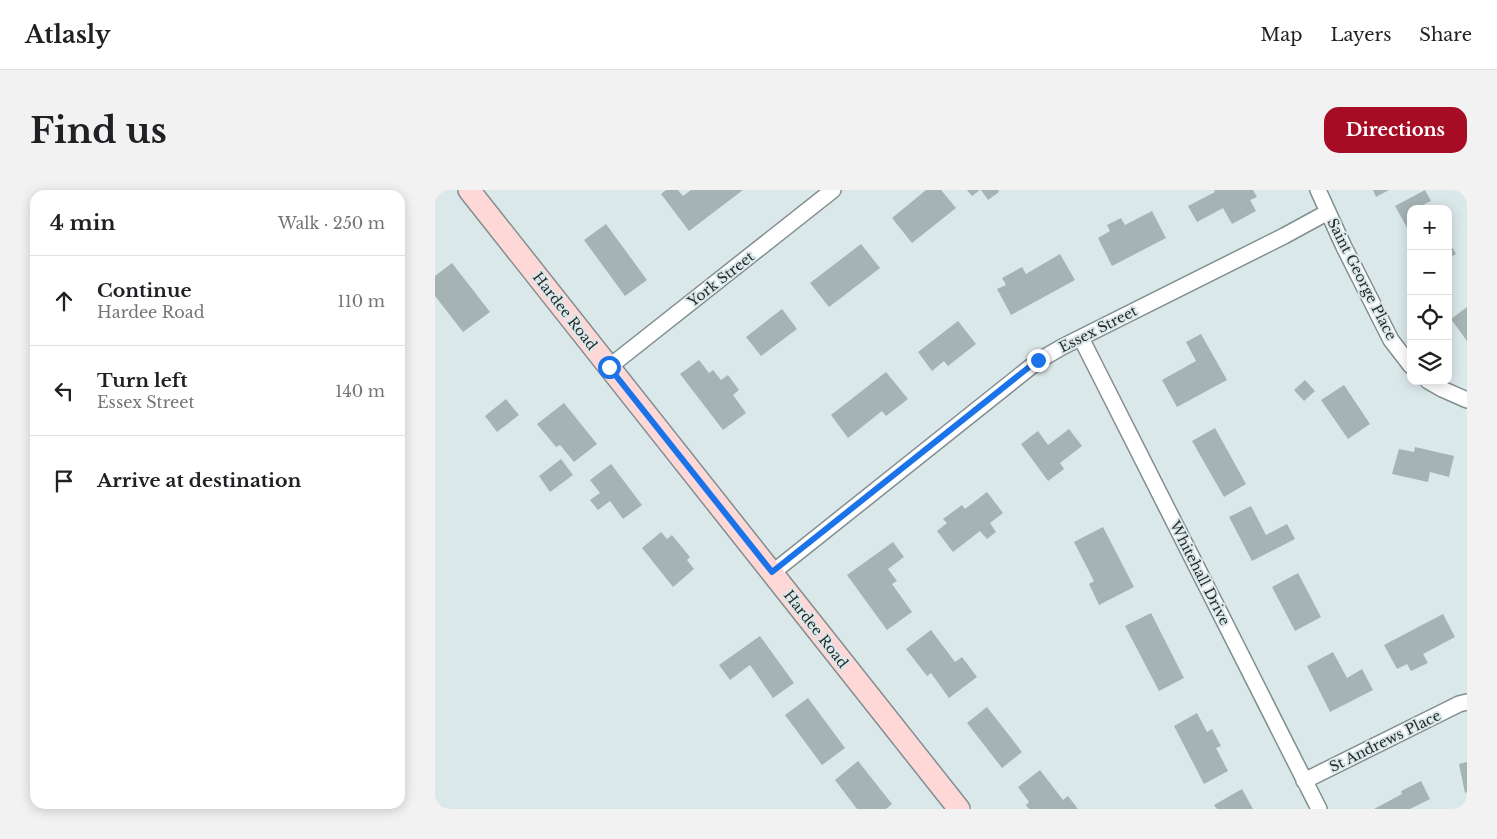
<!DOCTYPE html>
<meta charset="utf-8">
<style>
:root{--surface:#fff;--page:#f2f2f2;--text:#202124;--muted:#757577;--line:#e0e0e0;--accent:#a60c24}
body{margin:0;font-family:"Libre Baskerville",serif;background:var(--page);color:var(--text)}
.controls{position:absolute;right:15px;top:15px;display:grid;overflow:hidden;border-radius:10px;box-shadow:0 2px 12px #0003}
.controls button{width:45px;height:45px;display:grid;place-items:center;padding:0;border:0;border-bottom:1px solid var(--line);background:var(--surface);color:var(--text);font:25px sans-serif}
.stop{position:absolute;width:15px;height:15px;margin:-11px;border:4px solid #1a73e8;border-radius:50%;background:#fff}
.stop.end{background:#1a73e8;border-color:#fff;box-shadow:0 1px 5px #0008}
.list{margin:0;padding:0;list-style:none}
h2{display:flex;justify-content:space-between;align-items:center;height:65px;margin:0;padding:0 20px;font-size:21px}
h2 small{font-size:16px;font-weight:400;color:var(--muted)}
.list li{display:grid;grid-template-columns:32px 1fr auto;gap:15px;align-items:center;box-sizing:border-box;height:90px;padding:0 20px;border-top:1px solid var(--line)}
.list b{display:block;font-size:19px;white-space:nowrap}
.list p{margin:0;font-size:16px;white-space:nowrap;color:var(--muted)}
.list em{font-size:16px;font-style:normal;color:var(--muted)}
.icon{flex:none;width:28px;height:28px;fill:none;stroke:currentColor;stroke-width:2;stroke-linecap:round;stroke-linejoin:round}
.map{position:relative;flex:none;width:1032px;height:619px;overflow:hidden;border-radius:15px}
header{display:flex;align-items:center;gap:30px;box-sizing:border-box;height:70px;padding:0 25px;background:var(--surface);border-bottom:1px solid var(--line)}
header strong{font-size:24px}
nav{display:flex;gap:28px;margin-inline-start:auto;font-size:18px}
.intro{display:flex;align-items:center;justify-content:space-between;box-sizing:border-box;height:120px;padding:0 30px}
h1{margin:0;font-size:35px}
.button{padding:12px 22px;border-radius:15px;background:var(--accent);color:#fff;font-size:18px;font-weight:700}
main{display:flex;gap:30px;padding:0 30px}
aside{flex:1;background:var(--surface);border-radius:15px;box-shadow:0 2px 12px #0003}
.map>svg:first-child{display:block}
.building{fill:#a6b3b4}
.lines{fill:none;stroke-linecap:round;stroke-linejoin:round}
.street-casing{stroke:#828e8f;stroke-width:18}
.secondary-casing{stroke:#828e8f;stroke-width:24}
.street{stroke:#fff;stroke-width:15}
.secondary{stroke:#fed8d7;stroke-width:21}
.route{stroke:#1a73e8;stroke-width:6}
.labels{text-anchor:middle;dominant-baseline:central;stroke-width:4;stroke-linejoin:round;paint-order:stroke}
.street-label{font-size:14px;fill:#262b2b;stroke:#dbe8ea}
</style>
<header>
<strong>Atlasly</strong>
<nav><a>Map</a><a>Layers</a><a>Share</a></nav>
</header>
<div class="intro"><h1>Find us</h1><a class="button">Directions</a></div>
<main>
<aside>
<h2>4 min<small>Walk · 250 m</small></h2>
<ul class="list">
<li><svg class="icon" aria-label="ahead" viewBox="0 0 24 24"><path d="M12 20V5M6 11l6-6 6 6"/></svg><div><b>Continue</b><p>Hardee Road</p></div><em>110 m</em></li>
<li><svg class="icon" aria-label="left" viewBox="0 0 24 24"><path d="M17 20v-9H6M10 6l-5 5 5 5"/></svg><div><b>Turn left</b><p>Essex Street</p></div><em>140 m</em></li>
<li><svg class="icon" aria-label="arrive" viewBox="0 0 24 24"><path d="M6 21V4h12l-3 4 3 4H6"/></svg><div><b>Arrive at destination</b></div></li>
</ul>
</aside>
<div class="map">
<svg width="1032" height="619" viewBox="0 0 1032 619">
<rect width="100%" height="100%" fill="#dbe8ea"/>
<path class="building" d="M231 0H243L248 6 256 0H308L254 41 226 4Z
M491 0H506L521 18 477 53 457 28Z
M532 0H545L537 6Z
M546 0H563L564 2 553 10Z
M779 0H818L822 7 815 10 821 21 797 34 788 18 762 32 753 16 780 2Z
M938 0H954L941 7Z
M990 0 996 11 986 16 988 19H976V45L960 16Z
M717 21 731 48 677 76 663 48 675 41 672 35 686 28 690 35Z
M171 34 212 90 190 106 149 50Z
M1013 50 1021 64 1013 68Z
M426 54 445 78 394 117 375 93Z
M625 64 640 90 576 125 562 99 571 95 567 88 587 77 591 84Z
M17 73 55 122 28 142 0 106V86Z
M1032 117V151L1016 129Z
M347 119 362 139 326 166 311 147Z
M523 131 541 154 513 176 509 171 497 181 483 162Z
M766 144 792 190 742 217 727 190 761 171 751 152Z
M264 170 274 183 278 180 286 190 293 185 304 200 298 205 311 223 288 240 245 184Z
M451 182 473 209 451 226 447 221 413 248 396 225Z
M870 190 880 201 869 211 859 200Z
M909 195 935 234 913 249 886 210Z
M71 209 84 225 62 242 50 226Z
M129 213 162 254 139 272 125 255 121 257 102 234Z
M780 238 811 294 789 307 757 251Z
M634 239 647 256 625 273 629 279 613 291 586 254 603 241 613 255Z
M980 257 1019 266 1014 287 995 282 993 292 957 284 964 259 979 262Z
M126 269 138 285 115 302 104 286Z
M176 274 207 315 188 329 175 311 163 320 155 310 165 303 155 290Z
M552 302 568 323 555 333 561 342 552 349 545 341 518 362 502 341 512 333 508 329 527 315 530 319Z
M816 316 831 345 852 334 860 349 817 371 794 327Z
M668 337 699 397 664 415 654 394 659 391 639 352Z
M226 342 232 349 237 345 255 367 252 370 259 379 238 397 207 358Z
M458 352 469 367 453 379 462 391 457 394 477 422 452 440 412 385Z
M863 383 886 427 860 441 837 397Z
M716 423 749 488 724 501 690 436Z
M1008 424 1020 447 988 464 993 473 976 481 972 474 962 479 949 455Z
M496 440 520 472 527 467 542 487 514 508 496 483 492 486 471 459Z
M325 446 359 493 338 508 315 475 295 490 284 475Z
M898 462 912 488 927 479 938 500 895 522 872 476Z
M373 508 410 558 387 575 350 525Z
M552 517 587 562 567 578 532 533Z
M762 523 772 542 777 539 786 556 781 558 793 581 769 594 739 536Z
M423 571 457 614 451 619H422L400 590Z
M1032 572V602L1030 603 1024 574Z
M605 580 628 610 633 606 643 619H594L591 615 594 612 583 597Z
M986 591 995 609 975 619H939L967 604 966 601Z
M807 599 818 619H782L779 615Z"/>
<g class="lines">
<defs>
<path id="street" d="M883 0 909 57 956 150 976 176
M646 148 884 619
M174 177 398 0
M993 191 1007 199 1032 210
M337 383 603 171 627 157 849 46 893 22
M869 591 1024 514 1032 512"/>
<path id="secondary" d="M34 0 524 619"/>
</defs>
<use href="#street" class="street-casing"/>
<use href="#secondary" class="secondary-casing"/>
<use href="#street" class="street"/>
<use href="#secondary" class="secondary"/>
</g>
<g class="lines">
<path class="route" d="M174 177 337 382 603 170"/>
</g>
<g class="labels">
<g class="street-label">
<text transform="translate(286 89) rotate(-38)">York Street</text>
<text transform="translate(927 89) rotate(63)">Saint George Place</text>
<text transform="translate(130 121) rotate(52)">Hardee Road</text>
<text transform="translate(663 139) rotate(-27)">Essex Street</text>
<text transform="translate(765 383) rotate(63)">Whitehall Drive</text>
<text transform="translate(381 439) rotate(52)">Hardee Road</text>
<text transform="translate(950 551) rotate(-26)">St Andrews Place</text>
</g>
</g>
</svg>
<div class="controls">
<button>+</button>
<button>−</button>
<button><svg class="icon" aria-label="locate" viewBox="0 0 24 24"><circle cx="12" cy="12" r="6"/><path d="M12 2v4M12 18v4M2 12h4M18 12h4"/></svg></button>
<button><svg class="icon" aria-label="layers" viewBox="0 0 24 24"><path d="M12 4l9 5-9 5-9-5zM3 14l9 5 9-5"/></svg></button>
</div>
<div class="stop" style="left:174px;top:177px"></div>
<div class="stop end" style="left:603px;top:170px"></div>
</div>
</main>
